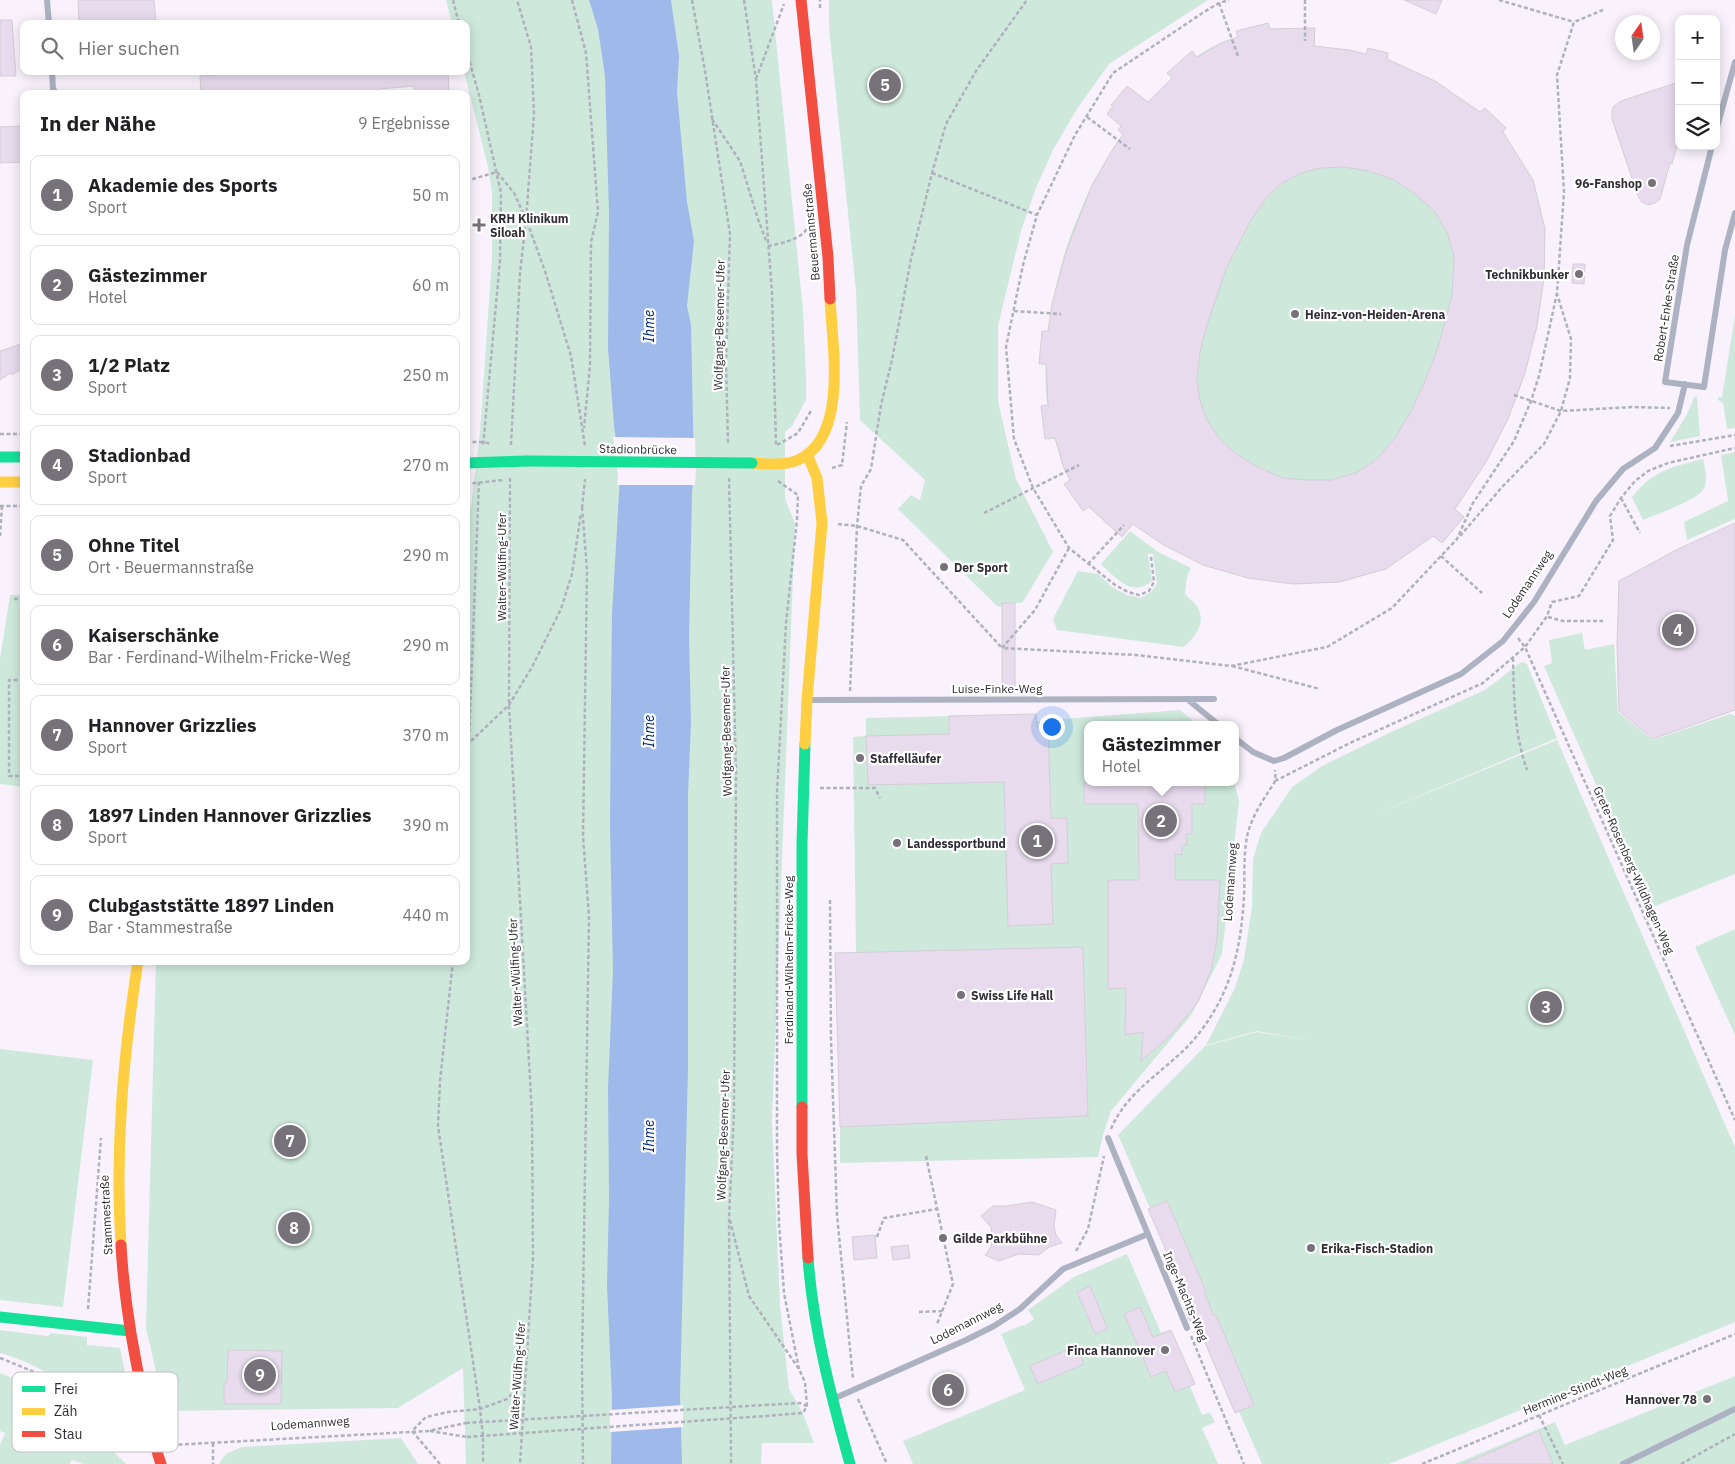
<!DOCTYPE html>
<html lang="de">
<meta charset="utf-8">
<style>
:root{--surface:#fff;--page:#f6f6f6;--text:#202124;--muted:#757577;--line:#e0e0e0;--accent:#77727a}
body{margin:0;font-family:"IBM Plex Sans",sans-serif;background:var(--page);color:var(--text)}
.controls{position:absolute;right:15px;top:15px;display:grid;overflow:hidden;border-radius:10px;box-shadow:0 2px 12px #0003}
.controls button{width:45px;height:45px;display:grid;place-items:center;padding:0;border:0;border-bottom:1px solid var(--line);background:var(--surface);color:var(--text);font:25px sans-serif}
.compass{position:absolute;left:1615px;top:15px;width:45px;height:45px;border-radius:50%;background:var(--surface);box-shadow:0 2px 12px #0003;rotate:13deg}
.you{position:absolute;left:1051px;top:726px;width:18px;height:18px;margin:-12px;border:4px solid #fff;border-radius:50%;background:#1a73e8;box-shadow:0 0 0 8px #1a73e833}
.badge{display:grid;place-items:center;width:32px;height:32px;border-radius:50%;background:var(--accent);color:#fff;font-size:16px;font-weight:700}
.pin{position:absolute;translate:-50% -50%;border:2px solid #fff;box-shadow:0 1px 5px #0006}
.popup{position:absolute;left:1084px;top:721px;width:155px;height:65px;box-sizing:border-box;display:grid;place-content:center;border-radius:10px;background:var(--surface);filter:drop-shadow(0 1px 4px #0005);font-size:16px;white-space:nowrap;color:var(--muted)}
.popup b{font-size:19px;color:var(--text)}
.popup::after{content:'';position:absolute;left:50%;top:100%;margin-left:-10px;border:10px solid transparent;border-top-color:var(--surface)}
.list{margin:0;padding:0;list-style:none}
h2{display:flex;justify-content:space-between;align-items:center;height:65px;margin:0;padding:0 20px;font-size:21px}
h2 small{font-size:16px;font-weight:400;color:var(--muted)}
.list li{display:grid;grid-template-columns:32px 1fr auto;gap:15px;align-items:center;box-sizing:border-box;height:80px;margin:0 10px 10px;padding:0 10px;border:1px solid var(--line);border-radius:10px}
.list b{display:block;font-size:19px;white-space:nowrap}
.list p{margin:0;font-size:16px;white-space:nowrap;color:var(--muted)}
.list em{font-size:16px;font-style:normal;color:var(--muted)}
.icon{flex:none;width:28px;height:28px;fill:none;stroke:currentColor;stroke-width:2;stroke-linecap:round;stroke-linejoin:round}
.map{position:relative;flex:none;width:1735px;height:1464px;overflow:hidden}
.search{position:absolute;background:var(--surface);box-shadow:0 2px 12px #0003;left:20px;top:20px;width:450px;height:55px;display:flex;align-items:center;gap:12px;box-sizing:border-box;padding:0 18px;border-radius:10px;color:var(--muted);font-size:19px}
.panel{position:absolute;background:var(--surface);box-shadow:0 2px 12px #0003;left:20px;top:90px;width:450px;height:875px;border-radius:10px}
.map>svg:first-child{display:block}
.green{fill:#cee9dc}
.water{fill:#9fb9ea}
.pier{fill:#f9f2fc}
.building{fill:#e7dbed;stroke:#d4ced6;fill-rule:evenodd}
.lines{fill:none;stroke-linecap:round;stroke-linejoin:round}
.path{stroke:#afb1bd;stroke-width:2.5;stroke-dasharray:4 2.5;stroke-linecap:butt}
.lane{stroke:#adb2c2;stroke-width:6}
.fast{stroke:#16e098;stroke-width:11}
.slow{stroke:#ffcf43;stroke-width:11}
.jam{stroke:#f24e42;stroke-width:11}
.path-bridge{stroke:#afb1bd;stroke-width:2.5;stroke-dasharray:4 2.5;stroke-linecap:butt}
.fast-bridge{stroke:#16e098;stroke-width:11}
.poi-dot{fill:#77727a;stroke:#fff;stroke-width:2}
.labels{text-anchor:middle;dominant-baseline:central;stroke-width:4.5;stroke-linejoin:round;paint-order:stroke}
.poi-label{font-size:12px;font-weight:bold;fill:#312d34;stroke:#fff;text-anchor:start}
.street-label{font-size:12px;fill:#312d34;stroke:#fff}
.water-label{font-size:14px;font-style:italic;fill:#002772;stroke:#fff}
.key{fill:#fff;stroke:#c1c0c2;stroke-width:1}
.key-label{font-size:14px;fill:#312d34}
</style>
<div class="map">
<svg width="1735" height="1464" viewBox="0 0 1735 1464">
<rect width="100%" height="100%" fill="#f9f2fc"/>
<path class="green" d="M446 0H772L803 311 806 376V400L792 426 785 432V499L795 523 772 1121 780 1304 789 1389 803 1413 814 1443H762L761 1464H466L463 1368 398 1408 165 1411 146 1328 156 961H466V507H471L480 432 492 259V192L488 167 464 71H466V24H452Z
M829 0H1208L1109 64 1077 109 1053 150 1036 188 1021 231 998 326V401L1016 479 1053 552 1022 603H1003L1002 607 997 606 898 509 911 495 920 500 925 480 860 420 856 291 829 28Z
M1292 28H1315V46L1349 50 1394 62 1435 81 1474 108 1507 139 1533 180 1545 229 1544 278 1537 326 1525 373 1508 419 1486 462 1386 569 1339 582 1293 584 1248 578 1203 565 1162 544 1133 524 1122 537C1099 518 1076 496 1064 468 1060 460 1059 451 1056 443 1054 433 1050 423 1048 414 1034 300 1082 168 1162 88 1175 75 1189 60 1205 51 1231 36 1263 29 1292 28Z
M1735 315V428L1727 429 1723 403 1718 400V397H1722Z
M1695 396 1697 397 1700 436 1670 442 1686 416Z
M1735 452V519L1687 540 1684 522 1728 501 1721 455Z
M1703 459C1705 469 1709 481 1703 490 1697 500 1655 515 1643 520L1632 497C1654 470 1671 467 1703 459Z
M24 527V787L0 784V659L10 595H23Z
M1130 531 1158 552 1191 568C1185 578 1187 582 1185 593 1188 599 1192 600 1196 605 1208 620 1195 639 1183 647L1057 630 1053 619 1078 571 1098 574 1112 587 1127 595 1140 598 1151 592 1157 584 1153 554H1148L1152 581C1132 598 1116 578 1101 564Z
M1582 633 1585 650 1614 644 1618 712 1653 740 1730 714 1735 716V874L1650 908 1544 666 1552 663 1549 640Z
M1523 662 1527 664 1557 738 1374 815 1557 740 1735 1147V1322L1389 1464H1262L1118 1135 1205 1046 1257 1032 1307 1040 1257 1031 1206 1045 1235 988 1244 959 1252 906 1253 859 1261 833 1292 787 1322 766 1391 732 1485 690 1520 663Z
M1180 710 1198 725H1087V782H1234L1239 801 1222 954 1192 1014 1111 1111 1103 1135 1098 1157 840 1163V1127L856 952 853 737 866 736V718L1036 714 1037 721Z
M1735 929V1035L1695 947Z
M0 1049 93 1060 63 1307 0 1300Z
M1127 1254 1161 1333 1171 1330 1195 1384 1190 1386 1202 1415 1210 1412 1215 1422 1202 1428 1218 1464H913L903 1441 1025 1390 1001 1334 1023 1325 1024 1326 1034 1319 1028 1310 1074 1277Z
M0 1330 48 1336 51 1333 87 1337V1345L120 1348 130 1395 135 1431 133 1435 129 1437 127 1436C90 1400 50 1367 0 1353Z
M0 1373 23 1382 64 1403 126 1464H83L72 1460 70 1464H0V1445L5 1433 0 1431Z
M1735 1376V1464H1455L1555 1422 1565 1445Z
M401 1438 418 1464H219L226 1454 242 1447Z"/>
<path class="water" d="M589 0H671L679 56 677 92 687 202 694 241 687 306 691 325 694 469 692 492 689 638 691 722 688 795V1068L680 1395 682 1464H611L612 1398 607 1285 609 1199 608 1088 613 971 610 827 611 697 612 614 620 476 614 425 608 348 609 214 605 76 598 29Z"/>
<path class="pier" d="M613 437 695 438 696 469 695 485H617L618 476Z
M683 1405V1427L610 1432V1410Z"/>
<path class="building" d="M78 0H154L156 24H79Z
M1404 0H1442L1436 14Z
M0 20H12L16 76H0Z
M1268 23 1270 29 1315 28 1314 46 1349 50 1366 54 1368 48 1388 53 1387 59 1435 81 1480 112 1485 108 1506 128 1503 132 1533 180 1545 229 1544 278 1537 326 1525 373 1508 419 1486 462 1455 509 1464 517 1442 543 1433 536 1386 569 1339 582 1293 584 1248 578 1203 565 1162 544 1133 524 1122 537 1089 507 1083 511 1064 484 1070 480 1064 468 1055 438 1045 439 1041 406 1048 405 1046 364H1039L1042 331H1048L1052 304 1066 252 1080 215 1092 185 1111 152 1123 134 1118 130 1121 126 1107 114 1113 106 1111 105 1127 86 1148 102 1172 78 1167 73 1192 51 1197 57 1221 43 1238 37 1236 31ZM1344 167 1368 171 1392 179 1414 193 1434 211 1447 232 1454 257 1452 296 1438 347 1425 381 1411 411 1395 438 1377 459 1356 473 1331 480H1305L1283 478 1256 466 1235 453 1219 438 1207 420 1200 400 1197 378 1200 352 1207 325 1226 269 1251 220 1267 197 1282 183 1301 173 1322 168Z
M277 71H448L449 94H414V86L379 89 380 94H201L200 76Z
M1679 82V138L1672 164 1670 163 1660 199 1655 203 1648 205 1642 202 1638 196 1612 119V110L1614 106 1621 101Z
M21 126V133H24V157H21L22 162 0 163V127Z
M1573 264H1585L1584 284 1572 283Z
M24 343V367L12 375 11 373 0 380V351Z
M1735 523V710L1653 739 1619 711 1617 645 1619 581 1678 549Z
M1002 603H1015V687H1002Z
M1036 714 1037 727 1048 726 1051 818H1067L1068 863 1051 864 1053 924 1008 926 1004 782 868 785 866 736 949 734V716Z
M1084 782H1205V804H1192V834H1186L1187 845H1182V855L1175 854V880H1220L1217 939 1211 970 1198 1002 1171 1035 1141 1061 1143 1032 1125 1035 1126 988 1108 989V880H1139L1138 804H1084Z
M1083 947 1088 1116 840 1127 835 953Z
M1167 1201 1206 1291 1204 1292 1214 1316 1216 1315 1254 1405 1235 1413 1195 1319 1190 1321 1183 1306 1189 1303 1148 1209Z
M1032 1202 1056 1210 1054 1226 1056 1235 1062 1243 1049 1247 1039 1255 1019 1254 999 1261 985 1255 991 1247 992 1235 991 1227 981 1216 993 1206H1007Z
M875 1235 877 1258 854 1260 852 1237Z
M908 1245 910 1258 893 1260 891 1247Z
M1090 1286 1108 1329 1095 1334 1077 1292Z
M1140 1307 1153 1337 1171 1330 1195 1384 1175 1392 1166 1371 1151 1377 1124 1314Z
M1076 1346 1084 1364 1038 1384 1030 1366Z
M228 1350 282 1351 281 1404H224V1383H227Z
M1539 1431 1553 1464H1463Z"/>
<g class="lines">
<path class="path" d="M453 0 459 24
M572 0 586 53 598 212 591 242 590 366 584 428
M692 0 705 71 730 234 726 362 728 445
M744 0 756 80 772 293 776 446
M1305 0V41
M1499 0 1574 22
M1219 3 1238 56
M820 8V0
M466 49 479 95 501 193 500 260 483 447
M756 79 784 4
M1087 117 1130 149
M712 119 740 161 758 219 767 243
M932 173 1037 215
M466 181 497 172 514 193 526 219 545 271 571 356 585 446
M768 246C782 243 801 240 808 227
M1014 311 1061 314
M1514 395 1561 411 1633 407 1670 408
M0 434H24
M466 442H484L491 444
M511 445 520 274 526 219 534 114 531 47 517 0
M777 445 798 433 812 409
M1670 446 1735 435
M832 468 842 465 847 422
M510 478 509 705 532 1115 533 1259 520 1464
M729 478 736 774 734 1112 729 1217 731 1464
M778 481 798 495 797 520 786 623 777 792V1152L779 1223 784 1293 799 1369
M466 484 504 480
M1621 498 1640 533
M0 506H24
M582 507 587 570 583 836 589 917 582 1362 583 1464
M582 508 585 479
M984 513 1079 465
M838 524 857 526 903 540 1002 648
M0 536 2 506
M1460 536 1503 486 1544 444 1561 411 1570 378 1571 339 1557 294
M1069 548 1035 610 1002 648 1136 655 1231 666 1327 647 1392 608 1457 539 1473 503 1514 441 1531 401 1539 376 1557 293 1564 192 1557 75 1574 22 1603 10
M1441 556 1482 593
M1151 557 1154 582 1149 591 1139 595 1128 592 1115 585 1069 548 1033 488 1014 439 1006 347 1023 265 1037 215 1075 135 1113 73 1204 12 1219 3 1229 0
M1088 564 1124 525
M14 599H24
M1548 617 1563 621H1603
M1518 638 1525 647 1735 1120
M1513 658C1514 697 1514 733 1527 770
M1232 666 1320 689
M24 680H9V776H24
M850 691 857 526 861 486 871 469 881 405 892 360 911 259 932 173 946 124 976 71 1027 0
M471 741 509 705 532 667 561 609 572 574 581 513
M1275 781 1350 743 1483 683 1525 647 1547 616 1552 602 1579 596 1613 540 1610 516 1621 498 1635 481 1648 471 1668 463 1735 448
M820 788H875L880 798
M466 817 479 480
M830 900 831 1040 837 1215 853 1379
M453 961 440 1081 438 1126 480 1409 483 1436V1464
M1111 1129C1129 1086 1173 1068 1200 1032 1232 990 1241 948 1244 896 1245 875 1243 853 1248 832 1252 819 1259 806 1267 794 1269 790 1273 786 1275 781 1276 778 1275 773 1275 770
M926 1156 953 1284 937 1324
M730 1220 749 1296 799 1369 805 1382 807 1406 803 1413 765 1416
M877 1237 884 1218 937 1209
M1076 1251 1088 1229 1104 1156
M88 1309 101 1138
M919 1312 942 1311
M1191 1336 1244 1464
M0 1358 32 1371 78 1400 125 1447 140 1451
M858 1399 887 1464
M765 1405 800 1403 807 1406
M1539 1415 1563 1464
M430 1431 467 1437
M213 1443V1464
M172 1445 428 1431 466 1423
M440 1464 412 1431 426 1417 448 1412 480 1409 507 1399 524 1382
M1422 1464 1735 1334
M1681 1464 1735 1434"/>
<path class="lane" d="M47 0 49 24
M52 71 53 89 57 94
M1716 131 1735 62
M1712 146 1687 245 1665 382 1704 387 1725 250 1735 213
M1187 699 1219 725
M808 700 1214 699
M1235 738 1253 752 1274 761 1284 758 1337 730 1461 674 1503 641 1534 602 1596 501 1623 469 1655 448 1678 413 1685 384
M1108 1138 1187 1328
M833 1399 966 1340 994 1326 1020 1309 1063 1269 1148 1234
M1623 1464 1735 1409"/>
<path class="fast" d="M0 457H24
M466 463 527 461
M802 1107V844L805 744
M808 1258C813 1328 831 1396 850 1464
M0 1317 130 1331"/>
<path class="slow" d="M752 463C767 464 784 466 798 460 849 438 832 343 830 299
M0 482H24
M805 744 807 700 822 523 817 478 807 454
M121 1245C115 1148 123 1057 138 961"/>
<path class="jam" d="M801 0 828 257 830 299
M802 1107V1154L808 1258
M121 1245C124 1299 133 1352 145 1404 150 1424 154 1444 161 1464"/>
<path class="path-bridge" d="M466 1423 765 1405
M467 1437 765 1416"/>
<path class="fast-bridge" d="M527 461 752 463"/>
</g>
<g class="poi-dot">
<circle cx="1652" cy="183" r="5"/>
<path d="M476.5 217.5h5v5h5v5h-5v5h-5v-5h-5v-5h5z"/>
<circle cx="1579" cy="274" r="5"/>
<circle cx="1295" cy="314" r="5"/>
<circle cx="944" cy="567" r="5"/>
<circle cx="860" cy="758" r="5"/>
<circle cx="897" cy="843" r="5"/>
<circle cx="961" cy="995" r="5"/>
<circle cx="943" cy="1238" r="5"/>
<circle cx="1311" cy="1248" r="5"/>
<circle cx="1165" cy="1350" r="5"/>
<circle cx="1707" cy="1399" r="5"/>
</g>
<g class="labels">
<g class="poi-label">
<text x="1642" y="183" text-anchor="end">96-Fanshop</text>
<text x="490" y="218">KRH Klinikum<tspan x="490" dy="14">Siloah</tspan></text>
<text x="1569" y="274" text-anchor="end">Technikbunker</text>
<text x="1305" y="314">Heinz-von-Heiden-Arena</text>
<text x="954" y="567">Der Sport</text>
<text x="870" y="758">Staffelläufer</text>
<text x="907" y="843">Landessportbund</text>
<text x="971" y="995">Swiss Life Hall</text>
<text x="953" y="1238">Gilde Parkbühne</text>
<text x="1321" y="1248">Erika-Fisch-Stadion</text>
<text x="1155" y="1350" text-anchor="end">Finca Hannover</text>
<text x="1697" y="1399" text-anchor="end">Hannover 78</text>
</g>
<g class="street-label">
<text transform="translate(811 232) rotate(-95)">Beuermannstraße</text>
<text transform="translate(1666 308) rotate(-81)">Robert-Enke-Straße</text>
<text transform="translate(719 325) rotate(-89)">Wolfgang-Besemer-Ufer</text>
<text transform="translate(638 449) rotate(1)">Stadionbrücke</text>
<text transform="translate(501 567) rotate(-90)">Walter-Wülfing-Ufer</text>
<text transform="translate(1527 584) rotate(-56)">Lodemannweg</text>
<text x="997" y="688">Luise-Finke-Weg</text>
<text transform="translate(726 731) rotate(-91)">Wolfgang-Besemer-Ufer</text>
<text transform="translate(1634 870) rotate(66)">Grete-Rosenberg-Wildhagen-Weg</text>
<text transform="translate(1230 882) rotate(-86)">Lodemannweg</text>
<text transform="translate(788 960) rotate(-90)">Ferdinand-Wilhelm-Fricke-Weg</text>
<text transform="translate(515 972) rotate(-93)">Walter-Wülfing-Ufer</text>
<text transform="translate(723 1135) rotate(-88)">Wolfgang-Besemer-Ufer</text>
<text transform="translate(106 1215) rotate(-93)">Stammestraße</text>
<text transform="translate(1186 1296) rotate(67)">Inge-Machts-Weg</text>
<text transform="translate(966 1323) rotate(-27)">Lodemannweg</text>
<text transform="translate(517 1376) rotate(-86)">Walter-Wülfing-Ufer</text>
<text transform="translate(1575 1390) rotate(-22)">Hermine-Stindt-Weg</text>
<text transform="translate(310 1423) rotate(-4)">Lodemannweg</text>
</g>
<g class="water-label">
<text transform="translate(649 326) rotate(-90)">Ihme</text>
<text transform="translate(649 731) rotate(-90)">Ihme</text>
<text transform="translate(649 1136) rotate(-90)">Ihme</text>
</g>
</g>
<rect x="12" y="1372" width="166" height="80" rx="8" class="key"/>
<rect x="22" y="1386" width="23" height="6" fill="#16e098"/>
<rect x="22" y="1408" width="23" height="7" fill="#ffcf43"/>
<rect x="22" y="1431" width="23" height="6" fill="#f24e42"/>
<g class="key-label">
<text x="54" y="1394">Frei</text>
<text x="54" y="1416">Zäh</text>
<text x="54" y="1439">Stau</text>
</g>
</svg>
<div class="controls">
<button>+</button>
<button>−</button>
<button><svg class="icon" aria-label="layers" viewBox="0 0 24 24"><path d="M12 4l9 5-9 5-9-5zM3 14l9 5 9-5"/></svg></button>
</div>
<svg class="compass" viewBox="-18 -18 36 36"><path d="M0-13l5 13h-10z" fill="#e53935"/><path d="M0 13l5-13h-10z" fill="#757577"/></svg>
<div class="you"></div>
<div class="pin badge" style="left:1037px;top:841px">1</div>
<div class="pin badge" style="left:1161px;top:821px">2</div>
<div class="popup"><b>Gästezimmer</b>Hotel</div>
<div class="pin badge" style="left:1546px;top:1007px">3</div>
<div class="pin badge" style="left:1678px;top:630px">4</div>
<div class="pin badge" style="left:885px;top:85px">5</div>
<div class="pin badge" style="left:948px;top:1390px">6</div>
<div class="pin badge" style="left:290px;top:1141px">7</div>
<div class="pin badge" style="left:294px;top:1228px">8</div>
<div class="pin badge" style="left:260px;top:1375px">9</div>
<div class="search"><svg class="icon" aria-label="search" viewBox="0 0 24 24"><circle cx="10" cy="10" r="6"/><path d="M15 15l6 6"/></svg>Hier suchen</div>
<section class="panel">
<h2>In der Nähe<small>9 Ergebnisse</small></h2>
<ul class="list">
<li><span class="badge">1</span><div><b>Akademie des Sports</b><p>Sport</p></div><em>50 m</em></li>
<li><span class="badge">2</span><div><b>Gästezimmer</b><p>Hotel</p></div><em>60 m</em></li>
<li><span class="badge">3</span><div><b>1/2 Platz</b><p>Sport</p></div><em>250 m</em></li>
<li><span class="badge">4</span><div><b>Stadionbad</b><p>Sport</p></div><em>270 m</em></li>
<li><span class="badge">5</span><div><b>Ohne Titel</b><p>Ort · Beuermannstraße</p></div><em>290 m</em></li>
<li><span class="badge">6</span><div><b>Kaiserschänke</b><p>Bar · Ferdinand-Wilhelm-Fricke-Weg</p></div><em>290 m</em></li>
<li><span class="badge">7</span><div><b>Hannover Grizzlies</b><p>Sport</p></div><em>370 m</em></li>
<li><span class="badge">8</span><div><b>1897 Linden Hannover Grizzlies</b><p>Sport</p></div><em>390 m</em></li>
<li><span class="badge">9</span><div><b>Clubgaststätte 1897 Linden</b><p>Bar · Stammestraße</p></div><em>440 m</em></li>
</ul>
</section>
</div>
